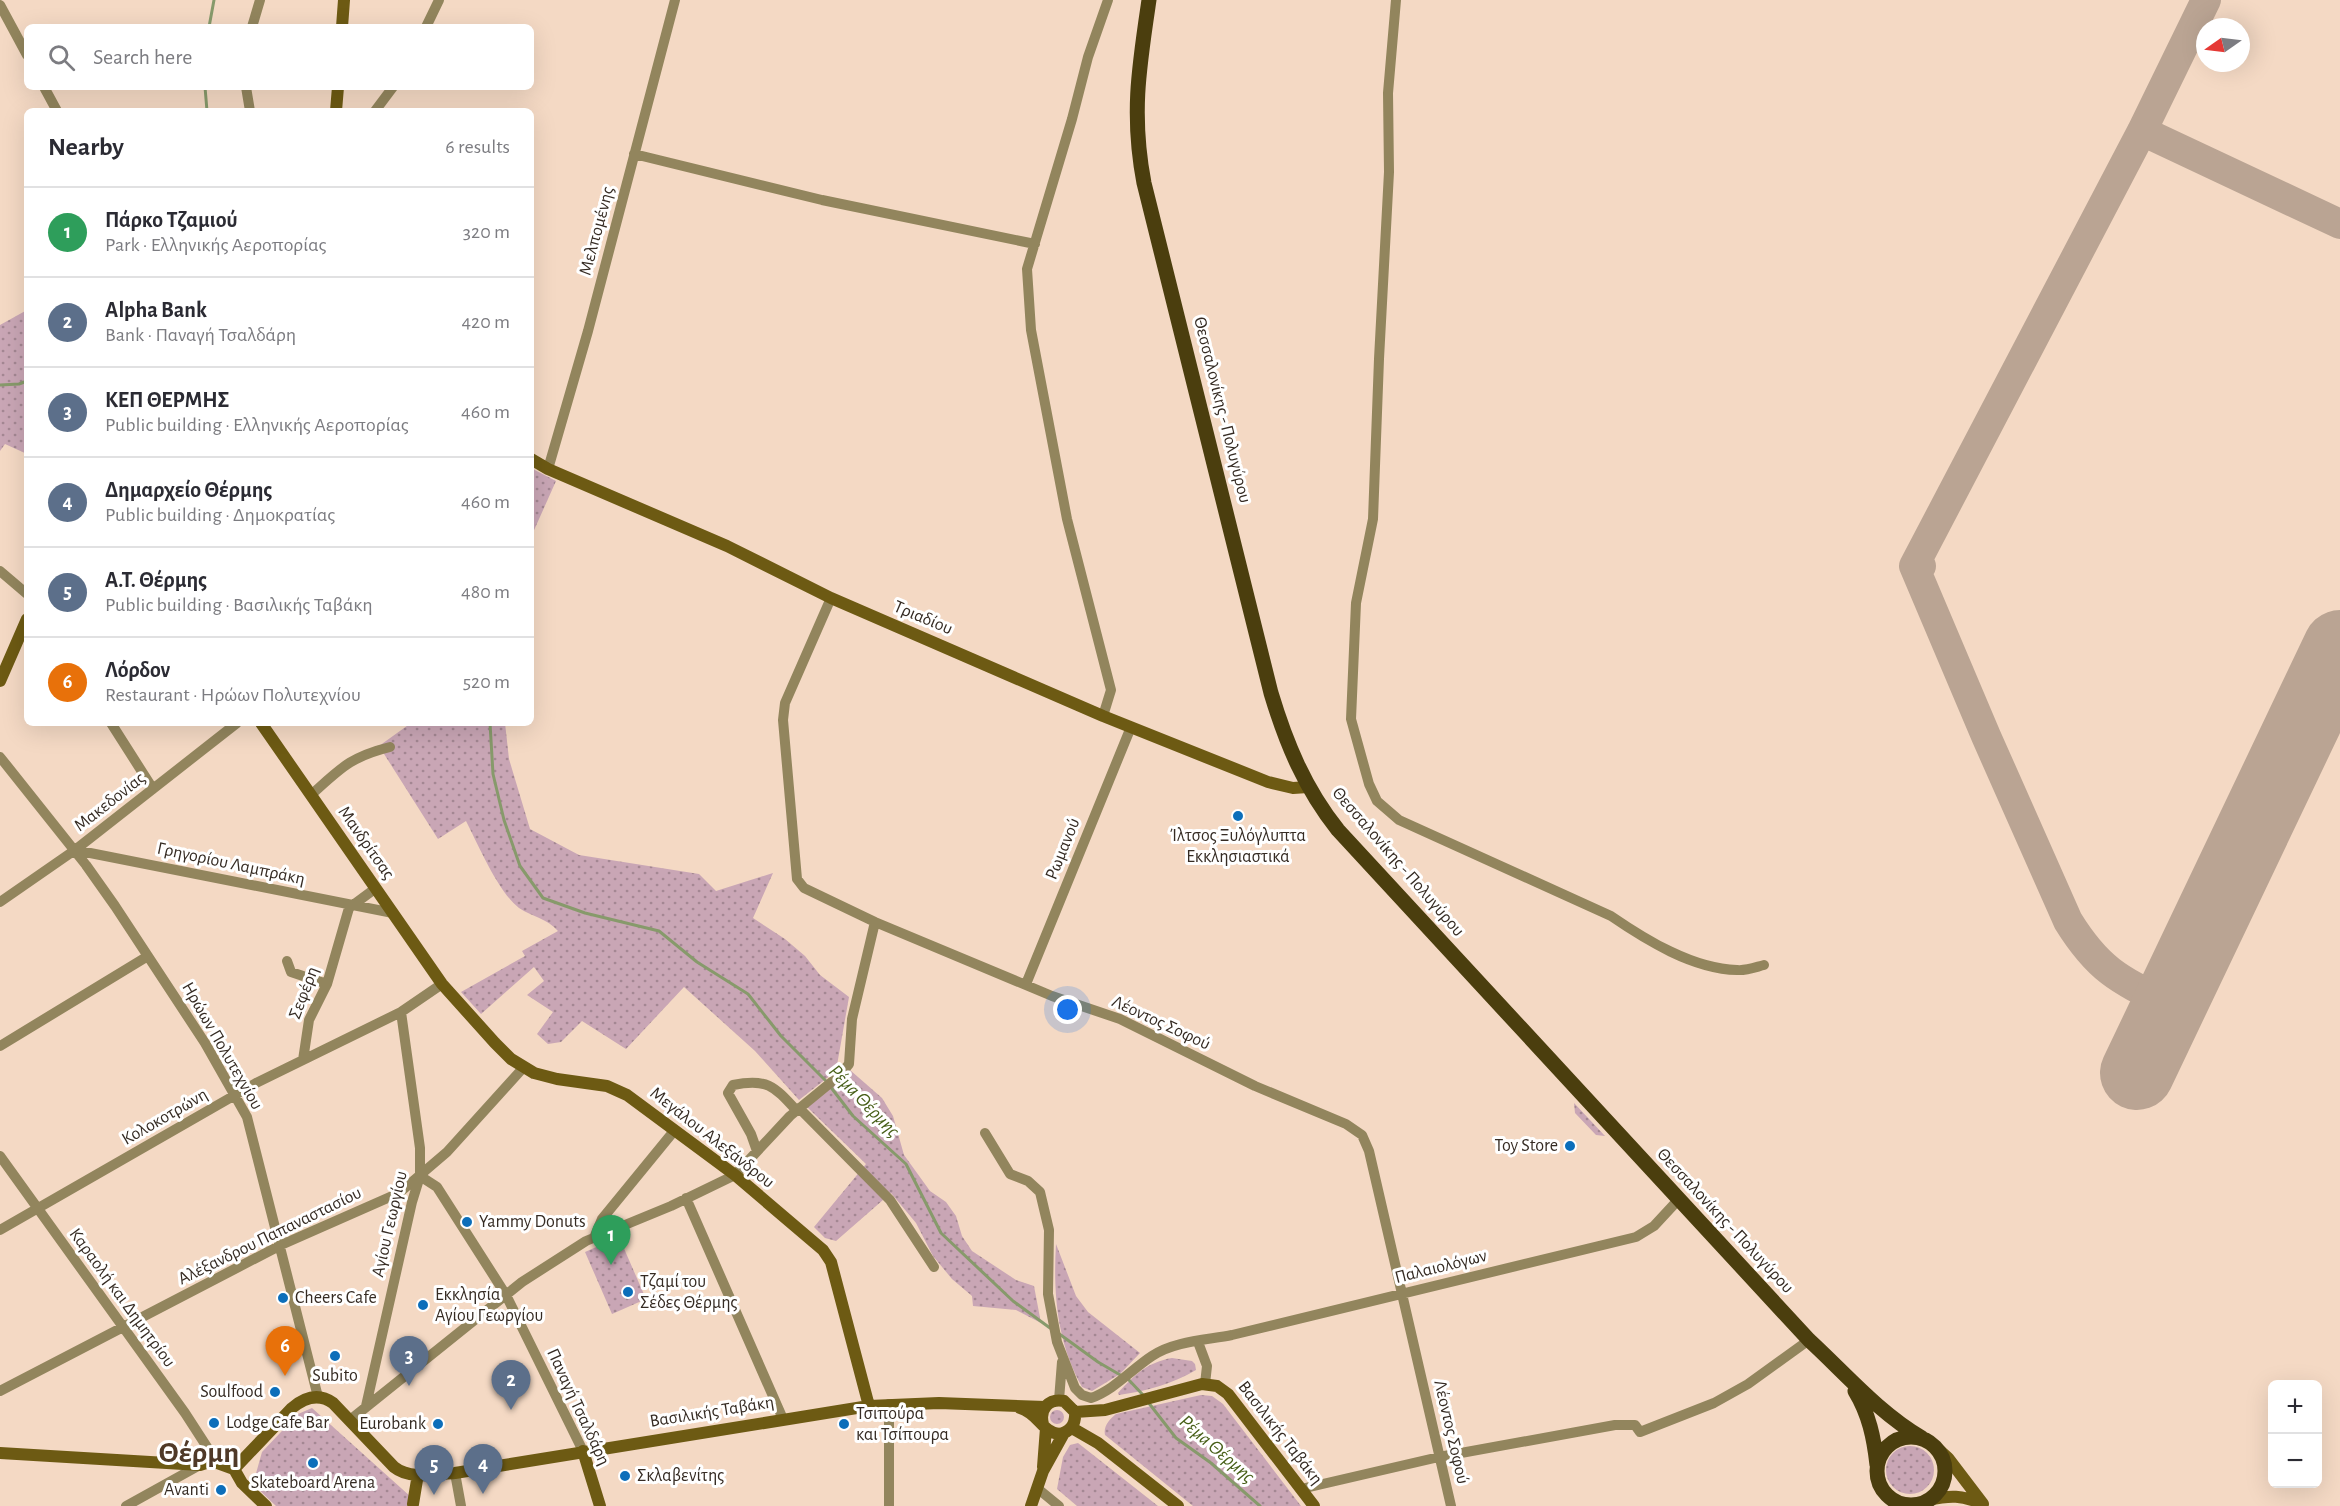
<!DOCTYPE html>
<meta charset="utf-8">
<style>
:root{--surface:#fff;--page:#f7f7f7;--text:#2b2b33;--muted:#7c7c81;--line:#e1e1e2;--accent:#0f766e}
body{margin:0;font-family:"Alegreya Sans",sans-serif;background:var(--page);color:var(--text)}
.controls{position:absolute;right:18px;bottom:18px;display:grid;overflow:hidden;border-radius:9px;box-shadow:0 6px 24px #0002}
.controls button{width:54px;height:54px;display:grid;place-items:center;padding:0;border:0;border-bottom:2px solid var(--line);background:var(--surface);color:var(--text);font:30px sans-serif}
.compass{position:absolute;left:2196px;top:18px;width:54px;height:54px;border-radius:50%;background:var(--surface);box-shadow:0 6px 24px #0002;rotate:256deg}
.you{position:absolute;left:1068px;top:1010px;width:21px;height:21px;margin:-15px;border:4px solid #fff;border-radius:50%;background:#1a73e8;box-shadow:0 0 0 9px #1a73e833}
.badge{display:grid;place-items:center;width:39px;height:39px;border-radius:50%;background:var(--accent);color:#fff;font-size:20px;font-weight:700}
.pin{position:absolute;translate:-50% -50px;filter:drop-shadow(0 2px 3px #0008)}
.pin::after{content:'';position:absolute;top:32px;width:21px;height:18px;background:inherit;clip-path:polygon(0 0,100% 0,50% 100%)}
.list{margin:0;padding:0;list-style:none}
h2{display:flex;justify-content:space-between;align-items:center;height:78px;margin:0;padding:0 24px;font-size:26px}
h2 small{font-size:20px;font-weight:400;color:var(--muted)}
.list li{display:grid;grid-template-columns:39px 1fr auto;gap:18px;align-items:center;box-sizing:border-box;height:90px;padding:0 24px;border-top:2px solid var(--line)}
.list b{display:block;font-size:22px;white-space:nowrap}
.list p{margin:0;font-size:20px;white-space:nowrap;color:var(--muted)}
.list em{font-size:20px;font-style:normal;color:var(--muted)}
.icon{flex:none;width:33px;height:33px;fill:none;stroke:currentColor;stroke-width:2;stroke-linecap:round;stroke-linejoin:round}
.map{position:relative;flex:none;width:2340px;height:1506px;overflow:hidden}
.search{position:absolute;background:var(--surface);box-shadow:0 6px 24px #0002;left:24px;top:24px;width:510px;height:66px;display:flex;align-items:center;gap:15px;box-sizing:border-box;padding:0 21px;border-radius:9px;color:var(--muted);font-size:22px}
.panel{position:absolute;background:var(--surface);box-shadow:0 6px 24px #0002;left:24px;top:108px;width:510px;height:618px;border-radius:9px}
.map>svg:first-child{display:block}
.green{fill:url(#green-dots)}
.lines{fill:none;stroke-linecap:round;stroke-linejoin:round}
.stream{stroke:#879a6b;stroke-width:3}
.taxiway{stroke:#baa493;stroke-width:30}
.runway{stroke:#baa493;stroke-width:74}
.street{stroke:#92855d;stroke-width:10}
.secondary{stroke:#6d5a13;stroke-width:12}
.primary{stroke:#4b3e0e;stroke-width:15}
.poi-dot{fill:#0c6eba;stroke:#fff;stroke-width:2}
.labels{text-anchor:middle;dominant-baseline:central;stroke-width:6;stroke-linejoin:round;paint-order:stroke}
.street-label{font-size:18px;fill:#352b23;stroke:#fff}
.poi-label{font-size:18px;fill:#352b23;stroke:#fff;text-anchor:start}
.water-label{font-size:20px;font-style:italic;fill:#475f18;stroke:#fff}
.town-label{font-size:30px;font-weight:bold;fill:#4f3928;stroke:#fff}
</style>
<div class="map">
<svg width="2340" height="1506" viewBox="0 0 2340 1506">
<defs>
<pattern id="green-dots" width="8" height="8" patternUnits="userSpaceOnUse" patternTransform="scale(1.5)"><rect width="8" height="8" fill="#c9a6b5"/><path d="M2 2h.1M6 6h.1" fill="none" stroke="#a48793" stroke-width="1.8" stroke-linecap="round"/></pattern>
</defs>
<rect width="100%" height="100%" fill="#f4d9c4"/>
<path class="green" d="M27 310V454L5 444 0 451V325Z
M531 468 556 481 531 537Z
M411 723H505L509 759 530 829 579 855 699 874 716 891 773 873 753 918 785 939 805 956 820 975 849 997 836 1071 799 1100 755 1051 684 987 626 1049 582 1021 561 1042 548 1044 537 1034 553 1012 527 995 544 981 534 967 481 1014 461 992 525 956 522 951 558 931C547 918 532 917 519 908 498 892 478 844 466 821L438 839 379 746Z
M850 1070 882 1098 893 1116 904 1155 930 1191 946 1202 956 1216 962 1236 972 1251 1016 1280 1034 1286 1041 1323 1016 1310 973 1306 972 1296 952 1279 933 1256 916 1223 891 1193 836 1241 825 1238 814 1227 866 1164 807 1107Z
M1574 1103 1605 1136 1596 1135 1575 1113Z
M619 1237 646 1299 612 1314 585 1252Z
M1056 1244 1076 1296 1088 1312 1140 1353 1120 1374 1092 1391 1082 1387C1057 1342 1053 1294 1056 1244Z
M1172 1358 1192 1361 1195 1364 1196 1370C1172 1384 1147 1391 1119 1395L1118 1393C1134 1375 1148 1362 1172 1358Z
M1201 1395 1212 1396 1223 1404 1301 1506H1193L1105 1435C1103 1426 1110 1419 1116 1414Z
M312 1408 411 1497 407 1506H276L253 1484 262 1452 298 1414Z
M1050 1417a7 7 0 1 1 14 0a7 7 0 1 1-14 0Z
M1078 1443 1158 1506H1077L1057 1489 1063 1457 1070 1445Z
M1886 1470a24 24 0 1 1 48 0a24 24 0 1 1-48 0Z"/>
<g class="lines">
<path class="stream" d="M209 27 214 0
M205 87 207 111
M0 385 19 384 27 381
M490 723 493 774 504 820 520 866 543 898 585 913 659 931 697 962 748 994 781 1036 826 1081 853 1116 906 1164 941 1233 1013 1301 1050 1328
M1058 1333 1098 1362 1122 1376
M1128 1379 1144 1396
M1148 1402 1176 1438 1211 1463 1260 1506"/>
<path class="taxiway" d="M2145 134 2142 131 2340 224
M1914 566 2142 131 2206 0
M1921 566H1914L1986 736 2068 921C2099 971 2120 980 2171 1005"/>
<path class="runway" d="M2137 1073 2340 647"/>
<path class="street" d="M1396 0 1388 93 1389 172 1379 359 1373 519 1356 603 1351 719 1369 784 1377 801 1399 820 1611 916C1646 940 1693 969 1737 970 1746 971 1756 967 1764 965
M0 5 27 55
M252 27 260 0
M426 27 439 0
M44 87 57 111
M246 87 250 111
M375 111 393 87
M634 154 822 200 1035 244
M548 469 588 331 675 0
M0 571 27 594
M831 598 785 703 783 720 797 879 804 888 875 922 1052 996 1120 1019 1255 1086 1346 1124 1362 1135 1369 1151 1451 1506
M1103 716 1111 690 1067 519 1031 330 1027 269 1072 119 1088 57 1108 0
M111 723 153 789
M0 757 86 865 115 906 205 1043 247 1117 318 1397
M311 795C341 768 350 757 390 747
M75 850 393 913
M0 902 75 850 237 723
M287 961 291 972 327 984
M1026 984 1131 727
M0 1046 148 956
M303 1060 309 1020 327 984 349 908 376 888
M799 1108 890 1200 934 1267
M985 1133 1010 1174 1028 1181 1040 1192 1049 1230 1048 1294 1057 1342 1075 1388 1082 1395 1091 1398C1114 1390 1132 1369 1152 1356 1174 1341 1207 1340 1232 1335L1636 1237 1654 1226 1679 1199
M757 1151 751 1134 728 1093 733 1085C767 1078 774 1086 796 1110
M0 1156 185 1413 207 1447 212 1461
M420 1176 437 1187 506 1295 583 1451
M686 1198 783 1419
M0 1230 256 1083 401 1012 442 984
M594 1238 602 1219 674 1131
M1198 1342 1207 1366 1205 1384
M0 1391 281 1245 399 1193 447 1152 523 1068
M1059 1400 1062 1362
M889 1404V1506
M366 1406 412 1202 420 1176V1148L401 1012
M350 1420 522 1282 586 1241 671 1206 735 1175 790 1116 840 1075 849 1064 852 1019 875 922
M455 1473 461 1506
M1037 1488 1059 1506
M1301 1489 1439 1457 1615 1425H1635L1640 1432 1714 1403 1748 1384 1809 1340
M126 1506 200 1465"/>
<path class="secondary" d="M342 27 344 0
M336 111 338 87
M531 459 548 469 727 546 831 598 1103 716 1268 782 1293 788 1308 787
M0 681 27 619
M261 723 442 984 495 1043 511 1059 534 1073 557 1079 607 1086 627 1095 735 1175 823 1250 831 1262 869 1406
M1020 1408C1038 1413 1042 1432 1059 1434 1071 1432 1076 1424 1075 1412L1064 1401C1049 1398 1039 1409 1043 1424
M1075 1412 1105 1410 1202 1384 1217 1386 1228 1394 1314 1506
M1072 1428 1098 1443 1178 1506
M1938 1449 1948 1458 1983 1504
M583 1451 600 1506
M0 1453 200 1465 212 1461 234 1469
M1043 1467 1046 1428
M234 1469 292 1408C305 1397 319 1393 333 1403L394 1467C410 1480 436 1474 455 1473L869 1406 939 1403 1045 1407
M234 1469 242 1483 266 1506
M1928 1500C1951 1495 1961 1495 1983 1504
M413 1504 418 1474
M1031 1506 1043 1471 1064 1433"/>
<path class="primary" d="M1149 0C1139 67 1131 115 1144 183L1271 693C1286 743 1305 789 1338 830L1809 1340C1846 1374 1878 1412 1922 1438
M1855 1391C1869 1414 1874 1438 1877 1465
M1877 1471a34 34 0 1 1 68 0a34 34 0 1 1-68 0Z"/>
</g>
<g class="poi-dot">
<circle cx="1238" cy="816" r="6"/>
<circle cx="1570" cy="1146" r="6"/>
<circle cx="467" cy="1222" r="6"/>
<circle cx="628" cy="1292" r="6"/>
<circle cx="283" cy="1298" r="6"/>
<circle cx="423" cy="1305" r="6"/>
<circle cx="335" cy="1356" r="6"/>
<circle cx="275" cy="1392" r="6"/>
<circle cx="214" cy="1423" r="6"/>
<circle cx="438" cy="1424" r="6"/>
<circle cx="844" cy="1424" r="6"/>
<circle cx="313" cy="1463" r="6"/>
<circle cx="625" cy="1476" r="6"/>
<circle cx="221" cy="1490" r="6"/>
</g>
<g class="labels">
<g class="street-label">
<text transform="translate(597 231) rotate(-75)">Μελπομένης</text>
<text transform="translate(1222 410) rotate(76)">Θεσσαλονίκης - Πολυγύρου</text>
<text transform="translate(923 618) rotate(23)">Τριαδίου</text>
<text transform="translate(110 802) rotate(-38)">Μακεδονίας</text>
<text transform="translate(366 843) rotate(55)">Μανδρίτσας</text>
<text transform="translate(1063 849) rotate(-68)">Ρωμανού</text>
<text transform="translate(1398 862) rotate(49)">Θεσσαλονίκης - Πολυγύρου</text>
<text transform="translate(231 864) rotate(12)">Γρηγορίου Λαμπράκη</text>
<text transform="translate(304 993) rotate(-69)">Σεφέρη</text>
<text transform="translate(1161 1023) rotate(25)">Λέοντος Σοφού</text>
<text transform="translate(222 1046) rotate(60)">Ηρώων Πολυτεχνίου</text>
<text transform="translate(165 1117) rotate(-30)">Κολοκοτρώνη</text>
<text transform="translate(712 1138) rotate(38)">Μεγάλου Αλεξάνδρου</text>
<text transform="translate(1725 1221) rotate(47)">Θεσσαλονίκης - Πολυγύρου</text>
<text transform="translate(390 1224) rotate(-77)">Αγίου Γεωργίου</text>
<text transform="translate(270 1236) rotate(-26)">Αλέξανδρου Παπαναστασίου</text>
<text transform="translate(1441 1267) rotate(-14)">Παλαιολόγων</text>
<text transform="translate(122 1298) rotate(54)">Καραολή και Δημητρίου</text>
<text transform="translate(578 1407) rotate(65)">Παναγή Τσαλδάρη</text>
<text transform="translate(712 1412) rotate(-9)">Βασιλικής Ταβάκη</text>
<text transform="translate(1451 1432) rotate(77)">Λέοντος Σοφού</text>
<text transform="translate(1280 1433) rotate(52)">Βασιλικής Ταβάκη</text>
</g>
<g class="poi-label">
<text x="1238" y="836" text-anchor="middle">Ίλτσος Ξυλόγλυπτα<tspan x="1238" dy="21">Εκκλησιαστικά</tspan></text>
<text x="1558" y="1146" text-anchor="end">Toy Store</text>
<text x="479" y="1222">Yammy Donuts</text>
<text x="640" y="1282">Τζαμί του<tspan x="640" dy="21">Σέδες Θέρμης</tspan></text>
<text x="435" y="1295">Εκκλησία<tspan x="435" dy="21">Αγίου Γεωργίου</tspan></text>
<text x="295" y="1298">Cheers Cafe</text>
<text x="335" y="1376" text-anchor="middle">Subito</text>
<text x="263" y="1392" text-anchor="end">Soulfood</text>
<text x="856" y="1414">Τσιπούρα<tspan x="856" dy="21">και Τσίπουρα</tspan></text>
<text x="226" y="1423">Lodge Cafe Bar</text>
<text x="426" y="1424" text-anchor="end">Eurobank</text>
<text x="637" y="1476">Σκλαβενίτης</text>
<text x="313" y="1483" text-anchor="middle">Skateboard Arena</text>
<text x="209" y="1490" text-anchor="end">Avanti</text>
</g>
<g class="water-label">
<text transform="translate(864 1101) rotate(46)">Ρέμα Θέρμης</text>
<text transform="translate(1217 1449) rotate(41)">Ρέμα Θέρμης</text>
</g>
<g class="town-label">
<text x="199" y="1453">Θέρμη</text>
</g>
</g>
</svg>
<div class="controls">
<button>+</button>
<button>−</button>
</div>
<svg class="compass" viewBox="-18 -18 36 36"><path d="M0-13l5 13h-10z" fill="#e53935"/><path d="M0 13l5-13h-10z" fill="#7c7c81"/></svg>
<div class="you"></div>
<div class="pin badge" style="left:611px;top:1265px;background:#2e9e5b">1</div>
<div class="pin badge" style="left:511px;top:1410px;background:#5c6f8a">2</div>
<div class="pin badge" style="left:409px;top:1386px;background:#5c6f8a">3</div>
<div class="pin badge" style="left:483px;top:1494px;background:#5c6f8a">4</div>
<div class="pin badge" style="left:434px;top:1495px;background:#5c6f8a">5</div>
<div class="pin badge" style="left:285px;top:1376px;background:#e8710a">6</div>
<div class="search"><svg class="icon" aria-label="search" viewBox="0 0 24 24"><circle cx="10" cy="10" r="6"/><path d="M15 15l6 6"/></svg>Search here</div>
<section class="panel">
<h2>Nearby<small>6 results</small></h2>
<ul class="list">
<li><span class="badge" style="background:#2e9e5b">1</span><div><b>Πάρκο Τζαμιού</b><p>Park · Ελληνικής Αεροπορίας</p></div><em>320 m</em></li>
<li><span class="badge" style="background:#5c6f8a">2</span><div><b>Alpha Bank</b><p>Bank · Παναγή Τσαλδάρη</p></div><em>420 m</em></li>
<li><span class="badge" style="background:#5c6f8a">3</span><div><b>ΚΕΠ ΘΕΡΜΗΣ</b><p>Public building · Ελληνικής Αεροπορίας</p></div><em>460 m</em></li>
<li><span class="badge" style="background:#5c6f8a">4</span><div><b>Δημαρχείο Θέρμης</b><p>Public building · Δημοκρατίας</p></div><em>460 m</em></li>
<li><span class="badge" style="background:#5c6f8a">5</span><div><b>Α.Τ. Θέρμης</b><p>Public building · Βασιλικής Ταβάκη</p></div><em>480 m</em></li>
<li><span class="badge" style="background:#e8710a">6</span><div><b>Λόρδον</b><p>Restaurant · Ηρώων Πολυτεχνίου</p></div><em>520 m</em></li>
</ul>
</section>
</div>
